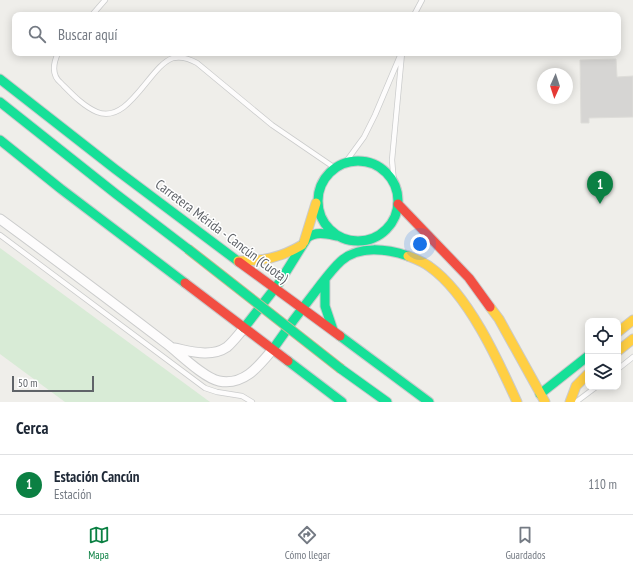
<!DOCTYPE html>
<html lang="es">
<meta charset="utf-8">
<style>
:root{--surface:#fff;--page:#f2f2f3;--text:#1f2937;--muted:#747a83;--line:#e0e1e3;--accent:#0b8043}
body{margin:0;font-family:"PT Sans Narrow",sans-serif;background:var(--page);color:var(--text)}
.controls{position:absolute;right:12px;bottom:12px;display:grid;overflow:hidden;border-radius:8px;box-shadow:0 2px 10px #0003}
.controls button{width:36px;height:36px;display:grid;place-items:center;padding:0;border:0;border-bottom:1px solid var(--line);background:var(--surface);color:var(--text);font:20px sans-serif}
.compass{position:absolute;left:537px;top:68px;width:36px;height:36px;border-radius:50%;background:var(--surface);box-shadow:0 2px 10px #0003;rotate:183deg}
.scale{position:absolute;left:12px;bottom:10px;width:82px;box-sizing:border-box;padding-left:4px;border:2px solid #5f6368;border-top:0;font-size:11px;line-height:14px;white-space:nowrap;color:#5f6368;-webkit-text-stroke:3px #fff;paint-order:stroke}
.you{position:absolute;left:420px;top:244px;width:14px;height:14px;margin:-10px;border:3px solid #fff;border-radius:50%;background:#1a73e8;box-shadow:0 0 0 6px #1a73e833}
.badge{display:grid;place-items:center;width:26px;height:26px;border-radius:50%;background:var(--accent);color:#fff;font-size:13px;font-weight:700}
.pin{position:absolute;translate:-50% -33px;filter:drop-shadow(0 1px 2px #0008)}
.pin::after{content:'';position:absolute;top:21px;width:14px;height:12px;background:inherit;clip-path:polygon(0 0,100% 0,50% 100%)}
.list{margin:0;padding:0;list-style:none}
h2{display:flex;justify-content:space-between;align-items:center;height:52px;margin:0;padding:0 16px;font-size:17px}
h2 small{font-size:13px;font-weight:400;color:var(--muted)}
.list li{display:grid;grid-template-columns:26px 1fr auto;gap:12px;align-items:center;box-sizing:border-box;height:60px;padding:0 16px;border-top:1px solid var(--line)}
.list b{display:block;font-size:15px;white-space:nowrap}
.list p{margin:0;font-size:13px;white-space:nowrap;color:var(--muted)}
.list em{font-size:13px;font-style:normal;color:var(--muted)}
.icon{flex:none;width:22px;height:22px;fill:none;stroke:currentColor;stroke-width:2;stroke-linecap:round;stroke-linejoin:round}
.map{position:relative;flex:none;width:633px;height:402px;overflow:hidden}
.search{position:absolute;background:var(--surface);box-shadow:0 2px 10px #0003;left:12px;right:12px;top:12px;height:44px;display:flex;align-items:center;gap:10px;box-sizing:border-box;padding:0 14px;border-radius:8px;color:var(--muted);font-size:15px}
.sheet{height:112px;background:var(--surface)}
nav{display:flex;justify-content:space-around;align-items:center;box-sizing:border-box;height:56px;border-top:1px solid var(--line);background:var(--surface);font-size:11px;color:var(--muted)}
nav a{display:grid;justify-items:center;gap:2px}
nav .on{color:var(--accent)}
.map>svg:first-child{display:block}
.green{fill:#d8ebd6}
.building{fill:#d6d5d3;stroke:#deddd9}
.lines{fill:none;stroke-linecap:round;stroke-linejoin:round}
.lane-casing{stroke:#cbcccc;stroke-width:6}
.street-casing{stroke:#cbcccc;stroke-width:11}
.fast-casing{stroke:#cacacb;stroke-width:11}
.slow-casing{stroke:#cacacb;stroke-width:11}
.jam-casing{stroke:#cacacb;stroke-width:11}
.lane{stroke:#fdfcfc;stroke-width:4.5}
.street{stroke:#fdfcfc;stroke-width:9}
.fast{stroke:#16e098;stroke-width:9}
.slow{stroke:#ffcf43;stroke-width:9}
.jam{stroke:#f24e42;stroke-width:9}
.fast-bridge-casing{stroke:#c8b996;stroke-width:11;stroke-linecap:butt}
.fast-bridge{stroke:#16e098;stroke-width:9}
.labels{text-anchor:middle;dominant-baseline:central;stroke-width:3;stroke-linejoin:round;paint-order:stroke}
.street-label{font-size:14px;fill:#5f6368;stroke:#fff}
</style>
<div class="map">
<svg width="633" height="402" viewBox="0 0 633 402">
<rect width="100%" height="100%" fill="#efeeea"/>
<path class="green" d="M0 248 210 402H65L0 354Z"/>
<path class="building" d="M616 59 617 77 633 76V117L589 118V123H581L580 60Z"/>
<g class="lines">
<defs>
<path id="lane" d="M92 15 105 0
M414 15 422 0
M58 53C53 64 51 75 61 83 72 94 83 106 97 112 129 125 150 65 173 58 182 56 190 59 197 63L272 125 335 168
M345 163 364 137 375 115 400 56
M394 183 392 160 402 53
M0 235 205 388 217 392 242 396 252 402
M618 369 633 357
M576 402 596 387"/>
<path id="street" d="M0 219C56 260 112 302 167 344 180 354 204 378 219 381 244 386 259 366 273 349
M174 348C190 351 211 358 227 347 233 342 239 334 244 328"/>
<path id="fast" d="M0 79 115 169 239 262
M0 102 116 194 188 249
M0 140 61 189 185 283
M318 201a40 40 0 1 1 80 0a40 40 0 1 1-80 0Z
M325 280V306L333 330
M244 328 279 283 307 238C316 231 327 234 337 236
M340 336 429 402
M273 349C286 330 300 311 315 292 323 282 331 270 341 261 359 245 387 249 408 256
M288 361 342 402
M341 369 387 402
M540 394 588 356"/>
<path id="slow" d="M304 242 316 203
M408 256C416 259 424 262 430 267 468 294 498 360 517 402
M238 261C263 261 280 258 302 245
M490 307 499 319 545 402
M618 332 633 320
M618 351 633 339
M570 402 576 386 588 374"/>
<path id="jam" d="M398 204 469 278 490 307
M239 262 340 336
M185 283 288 361"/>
</defs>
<use href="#lane" class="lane-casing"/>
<use href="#street" class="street-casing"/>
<use href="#fast" class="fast-casing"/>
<use href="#slow" class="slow-casing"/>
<use href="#jam" class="jam-casing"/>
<use href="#lane" class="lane"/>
<use href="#street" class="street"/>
<use href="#fast" class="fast"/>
<use href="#slow" class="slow"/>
<use href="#jam" class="jam"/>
<defs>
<path id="fast-bridge" d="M188 249 341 369"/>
</defs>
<use href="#fast-bridge" class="fast-bridge-casing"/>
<use href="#fast-bridge" class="fast-bridge"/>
</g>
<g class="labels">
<g class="street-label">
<text transform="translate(222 231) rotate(37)">Carretera Mérida - Cancún (Cuota)</text>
</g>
</g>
</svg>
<div class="controls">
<button><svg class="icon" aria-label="locate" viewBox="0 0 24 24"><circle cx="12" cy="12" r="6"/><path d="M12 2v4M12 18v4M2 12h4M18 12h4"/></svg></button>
<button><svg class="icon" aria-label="layers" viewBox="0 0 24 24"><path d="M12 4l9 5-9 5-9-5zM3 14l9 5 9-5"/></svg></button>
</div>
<svg class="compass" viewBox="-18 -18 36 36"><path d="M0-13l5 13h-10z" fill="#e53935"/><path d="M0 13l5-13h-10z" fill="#747a83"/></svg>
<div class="scale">50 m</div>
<div class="you"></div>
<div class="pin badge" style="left:600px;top:204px">1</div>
<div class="search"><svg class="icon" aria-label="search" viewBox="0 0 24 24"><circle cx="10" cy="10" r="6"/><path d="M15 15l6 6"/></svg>Buscar aquí</div>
</div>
<section class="sheet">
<h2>Cerca<small></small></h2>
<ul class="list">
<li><span class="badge">1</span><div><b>Estación Cancún</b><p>Estación</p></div><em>110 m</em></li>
</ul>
</section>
<nav>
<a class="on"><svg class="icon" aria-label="map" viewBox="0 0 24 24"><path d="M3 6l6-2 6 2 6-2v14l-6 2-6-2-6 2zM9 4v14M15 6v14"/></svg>Mapa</a>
<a><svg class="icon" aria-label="directions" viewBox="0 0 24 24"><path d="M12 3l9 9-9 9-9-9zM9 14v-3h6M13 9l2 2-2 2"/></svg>Cómo llegar</a>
<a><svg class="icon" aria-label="saved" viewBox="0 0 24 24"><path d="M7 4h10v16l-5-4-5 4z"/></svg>Guardados</a>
</nav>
